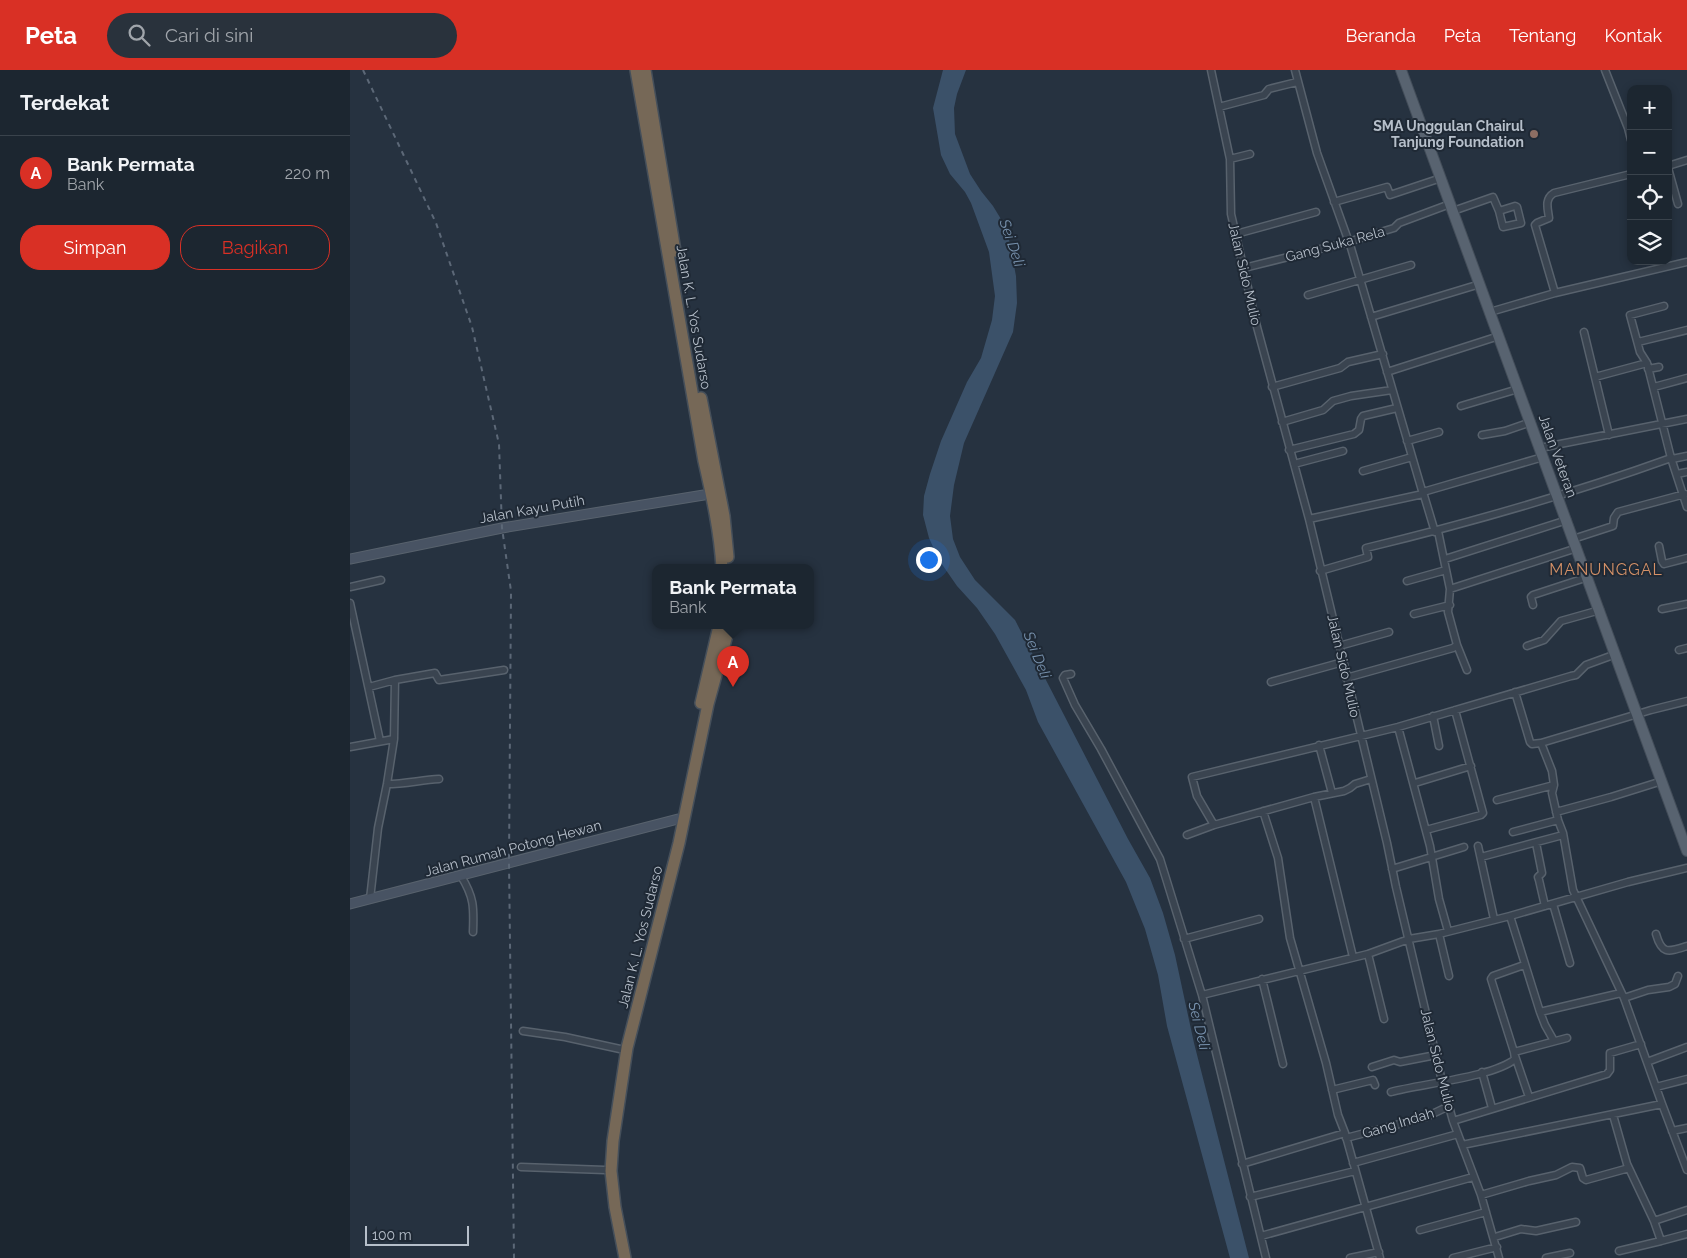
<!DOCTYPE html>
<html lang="id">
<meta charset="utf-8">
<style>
:root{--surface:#1c2630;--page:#29323c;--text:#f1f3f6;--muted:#a0a5ab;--line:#3a434c;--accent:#d93025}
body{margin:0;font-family:Raleway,sans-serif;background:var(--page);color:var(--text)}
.controls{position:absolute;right:15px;top:15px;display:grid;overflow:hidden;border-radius:10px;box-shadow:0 2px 8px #0003}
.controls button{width:45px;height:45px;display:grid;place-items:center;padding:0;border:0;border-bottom:1px solid var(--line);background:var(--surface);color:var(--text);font:25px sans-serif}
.scale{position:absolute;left:15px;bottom:12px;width:104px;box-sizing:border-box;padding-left:5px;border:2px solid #b6bfca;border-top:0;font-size:14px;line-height:18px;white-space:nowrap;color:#b6bfca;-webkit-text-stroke:4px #1f2935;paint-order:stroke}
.you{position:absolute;left:578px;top:489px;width:18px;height:18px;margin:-12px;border:4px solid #fff;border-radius:50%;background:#1a73e8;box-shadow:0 0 0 8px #1a73e833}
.badge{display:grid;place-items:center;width:32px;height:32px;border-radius:50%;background:var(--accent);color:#fff;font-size:16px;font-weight:700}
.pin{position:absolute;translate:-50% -41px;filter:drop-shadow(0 1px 2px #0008)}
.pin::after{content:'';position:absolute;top:26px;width:18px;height:15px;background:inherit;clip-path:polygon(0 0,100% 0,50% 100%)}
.popup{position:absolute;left:302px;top:494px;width:162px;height:65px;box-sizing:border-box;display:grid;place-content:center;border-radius:10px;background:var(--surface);filter:drop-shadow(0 1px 4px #0005);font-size:16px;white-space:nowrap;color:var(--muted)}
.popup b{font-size:19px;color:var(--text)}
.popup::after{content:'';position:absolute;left:50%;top:100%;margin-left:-10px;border:10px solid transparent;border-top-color:var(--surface)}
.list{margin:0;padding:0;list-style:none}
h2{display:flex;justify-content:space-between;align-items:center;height:65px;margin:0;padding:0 20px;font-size:21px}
h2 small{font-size:16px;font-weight:400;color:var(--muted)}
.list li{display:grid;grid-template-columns:32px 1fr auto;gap:15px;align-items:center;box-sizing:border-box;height:75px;padding:0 20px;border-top:1px solid var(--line)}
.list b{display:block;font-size:19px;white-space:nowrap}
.list p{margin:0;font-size:16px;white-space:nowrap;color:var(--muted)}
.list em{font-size:16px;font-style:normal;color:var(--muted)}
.actions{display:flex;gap:10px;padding:15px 20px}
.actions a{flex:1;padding:11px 0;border:1px solid var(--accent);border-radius:20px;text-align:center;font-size:18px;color:var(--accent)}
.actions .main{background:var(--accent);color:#fff}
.icon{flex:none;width:28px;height:28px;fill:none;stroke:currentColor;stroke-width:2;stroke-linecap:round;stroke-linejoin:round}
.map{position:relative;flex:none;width:1337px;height:1188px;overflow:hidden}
header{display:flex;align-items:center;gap:30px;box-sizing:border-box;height:70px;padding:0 25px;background:var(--accent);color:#fff}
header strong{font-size:24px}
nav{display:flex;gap:28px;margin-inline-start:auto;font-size:18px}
.search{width:350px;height:45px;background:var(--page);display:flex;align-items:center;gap:12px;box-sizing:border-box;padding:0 18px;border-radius:28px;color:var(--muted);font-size:19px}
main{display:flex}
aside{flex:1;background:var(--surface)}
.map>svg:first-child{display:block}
.water{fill:#3b5169}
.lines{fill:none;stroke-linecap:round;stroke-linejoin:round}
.street-casing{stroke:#58626d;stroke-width:9}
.secondary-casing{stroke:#58626d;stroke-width:11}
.primary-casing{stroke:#434d59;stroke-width:12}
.highway-casing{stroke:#454f5a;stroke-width:14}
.street{stroke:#3a4450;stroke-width:6}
.secondary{stroke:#485363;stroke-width:9}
.primary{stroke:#586370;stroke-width:10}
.highway{stroke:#766857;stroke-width:11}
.rail{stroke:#5c6877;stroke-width:2;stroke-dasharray:5 5;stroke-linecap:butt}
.education-dot{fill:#8d6e63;stroke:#1f2935;stroke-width:2}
.labels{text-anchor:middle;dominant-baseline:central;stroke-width:4;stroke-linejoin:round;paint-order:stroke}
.poi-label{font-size:14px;font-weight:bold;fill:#b6bfca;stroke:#1f2935;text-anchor:end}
.street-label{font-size:14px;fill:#b6bfca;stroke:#1f2935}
.water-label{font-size:15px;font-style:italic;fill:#7791ad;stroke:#1f2935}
.quarter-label{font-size:16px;letter-spacing:1px;fill:#d59167;stroke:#1f2935}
</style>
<header>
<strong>Peta</strong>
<div class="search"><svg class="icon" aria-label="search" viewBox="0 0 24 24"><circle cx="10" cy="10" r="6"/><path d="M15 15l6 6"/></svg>Cari di sini</div>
<nav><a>Beranda</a><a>Peta</a><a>Tentang</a><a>Kontak</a></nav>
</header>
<main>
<aside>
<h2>Terdekat<small></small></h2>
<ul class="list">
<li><span class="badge">A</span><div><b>Bank Permata</b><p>Bank</p></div><em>220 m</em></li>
</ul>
<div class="actions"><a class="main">Simpan</a><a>Bagikan</a></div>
</aside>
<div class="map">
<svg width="1337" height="1188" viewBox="0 0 1337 1188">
<rect width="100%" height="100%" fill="#263240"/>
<path class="water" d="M593 0H616L607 24 604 38 605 64 620 104 631 121 643 136 657 159 666 206 667 233 663 262 614 373 604 415 600 446 603 469 610 487 625 510 665 550 778 769 800 808 813 843 825 885 844 973 899 1188H880L817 956 808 905 795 859 776 812 688 652 676 620 645 564 627 538 607 516 589 490 579 468 573 445 574 426 580 404 591 371 617 312 631 288 642 250 645 226 639 182 621 133 615 122 600 104 591 85 583 38Z"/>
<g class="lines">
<defs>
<path id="street" d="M861 0 880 89 881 144 907 257 959 449 1037 773 1046 817 1092 1011 1103 1051 1131 1125 1149 1188
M945 0 967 83 1001 178 1073 424
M1255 0 1278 58 1281 70
M869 37 914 25 919 19 947 12
M880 89 900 84
M1318 96 1337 90
M1318 98 1328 134
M984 132 1037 117 1040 125 1091 108
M1103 141 1143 127 1149 141 1153 157 1171 153 1167 137 1165 136 1149 141
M886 164 966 142
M894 198 998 172 1044 158 1049 153 1100 134
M1205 223 1185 155 1187 153 1199 148C1198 139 1194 129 1204 123L1281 104
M958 225 1061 195
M1314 236 1280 245 1290 282 1297 293 1321 388 1337 437
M1140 242 1205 223 1337 192
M1021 247 1130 214
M1234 262 1259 365
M1288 272 1337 260
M1298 299 1309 297
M1037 302 1149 266
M1245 307 1297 293
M922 317 990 298 998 292 1033 284
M1304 317 1337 308
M1111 336 1168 319
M932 352 973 340 983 331 1001 326 1042 320
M1132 365 1155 361 1181 352
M1057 371 1089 362
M1190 378 1337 349
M939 380 1004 364 1009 360 1011 349 1013 346 1047 338
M1322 389 1337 386
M944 394 993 381
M1013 401 1062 387
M1327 404 1337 402
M1073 422 1085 462
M959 449 1073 424V422L1193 387
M1223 469 1263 456 1264 448 1268 442 1335 424
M1309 476 1312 491 1314 494 1337 488
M1095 489 1217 450
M970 501 1018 487 1016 478C1119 453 1221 424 1321 388
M1057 511 1096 500
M0 517 31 510
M1100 519 1227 478
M0 533 30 671
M1183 535 1181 527 1183 525 1238 507
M1312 539 1337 534
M1064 544 1100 535
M1107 575 1117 600
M989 576 1039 562
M1177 576 1194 570 1211 551 1250 540
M1329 580 1337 578
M721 604 715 605 713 608 725 635 751 679 810 789 852 925 1018 884 1059 869 1089 864 1160 846 1278 812 1337 798
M996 608 1103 578 1107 575 1098 542 1100 519 1088 461
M921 612 993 592
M19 617 45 610 85 603 89 610 154 600
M1165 622 1180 672 1182 674 1191 673 1202 701 1204 715 1202 723 1208 750 1213 763 1223 820 1274 928 1312 1034 1337 1100
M1083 646 1089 676
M1048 657 1080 776 1089 829 1098 861
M1191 673 1301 640 1337 631
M969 675 982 723
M0 677 44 669
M1021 709 1005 714 1000 718 994 721 964 727 864 755 847 726 842 707 1048 657 1221 606 1226 605 1236 595 1266 584
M1065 713 1121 696
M37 714C55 714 71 710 89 709
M964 727 1003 887
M1147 730 1204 715
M913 741 928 788 940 868 976 993 988 1045 995 1063 1030 1188
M1206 742 1261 727 1312 711
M1076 760 1131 745 1133 743 1105 640
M1163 762 1208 750
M837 765 864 755
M1186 773 1192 803 1188 807 1189 810 1195 836
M1128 776 1144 849
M1131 787 1213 765
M1042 799 1114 777
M111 806C124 827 124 837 123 862
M20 829 28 758 37 714 44 669 45 610
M1203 834 1220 893
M1160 846 1190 942 1195 955 1204 971
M1089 864 1099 906
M1306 864C1312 885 1318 882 1337 876
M834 869 909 849
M1018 884 1034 949
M912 909 933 994
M852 925 916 1188
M1274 928 1298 920 1319 917 1325 914 1328 906
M1190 942 1271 923
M173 961 215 967 270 979
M1164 982 1217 968
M1165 986 1179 1027
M1297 992 1337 977
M1022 997 1044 990 1050 992 1086 985
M1132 1002 1142 1038
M1306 1017 1337 1009
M982 1020 1023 1010 1025 1015
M1041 1022C1070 1014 1144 1007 1165 989L1164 982 1141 909 1143 906 1174 895
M1263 1045 1277 1094 1304 1151 1311 1171 1269 1181
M1103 1051 1257 1004 1260 1000V983L1291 974
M1322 1061 1337 1058
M996 1068 1076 1047 1099 1036
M1112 1075 1312 1034
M1003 1093 1108 1064
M892 1094 995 1063
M171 1097 255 1100
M1131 1125 1179 1111 1206 1105 1222 1097 1230 1098 1233 1108 1236 1110 1279 1098
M900 1127 1005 1101
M1304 1151 1337 1140
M1070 1160 1136 1142
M911 1166 1123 1107
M1145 1167 1171 1159 1186 1161 1226 1152
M1311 1171 1337 1164
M1000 1188 1029 1182
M1103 1188 1147 1177
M1196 1188 1220 1183"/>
<path id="secondary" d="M0 489 152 458 366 423
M0 834 328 749H334"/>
<path id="primary" d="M1051 0 1337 781"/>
<path id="highway" d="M286 0 354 391C362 426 370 462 372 498
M295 0 325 181
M351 328 374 446 378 487
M351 633 369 556
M275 1188 265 1137 261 1101 263 1071 277 978 329 773 358 634 377 565 378 556"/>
</defs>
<use href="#street" class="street-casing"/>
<use href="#secondary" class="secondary-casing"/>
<use href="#primary" class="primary-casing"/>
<use href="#highway" class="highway-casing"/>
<use href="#street" class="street"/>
<use href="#secondary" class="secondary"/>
<use href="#primary" class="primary"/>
<use href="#highway" class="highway"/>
<path class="rail" d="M13 0 86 153 122 257 149 374 152 458 161 521 159 793 164 1188"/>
</g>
<circle class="education-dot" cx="1184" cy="64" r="5"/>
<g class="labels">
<g class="poi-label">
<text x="1174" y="56">SMA Unggulan Chairul<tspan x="1174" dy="16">Tanjung Foundation</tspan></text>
</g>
<g class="street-label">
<text transform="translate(985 174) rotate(-15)">Gang Suka Rela</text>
<text transform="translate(895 204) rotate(77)">Jalan Sido Mulio</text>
<text transform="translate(344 247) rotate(80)">Jalan K. L. Yos Sudarso</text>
<text transform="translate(1208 386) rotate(70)">Jalan Veteran</text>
<text transform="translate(182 439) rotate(-10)">Jalan Kayu Putih</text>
<text transform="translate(994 596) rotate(77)">Jalan Sido Mulio</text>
<text transform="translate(163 778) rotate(-15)">Jalan Rumah Potong Hewan</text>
<text transform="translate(290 867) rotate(-76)">Jalan K. L. Yos Sudarso</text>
<text transform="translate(1088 990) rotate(76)">Jalan Sido Mulio</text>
<text transform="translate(1048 1053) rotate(-17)">Gang Indah</text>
</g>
<g class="water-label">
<text transform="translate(662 173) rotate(71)">Sei Deli</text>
<text transform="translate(687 585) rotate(68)">Sei Deli</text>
<text transform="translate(849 956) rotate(76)">Sei Deli</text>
</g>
<g class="quarter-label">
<text x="1256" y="499">MANUNGGAL</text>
</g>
</g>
</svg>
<div class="controls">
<button>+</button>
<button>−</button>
<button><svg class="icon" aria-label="locate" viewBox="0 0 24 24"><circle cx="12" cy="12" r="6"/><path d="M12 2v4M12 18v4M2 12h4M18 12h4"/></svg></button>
<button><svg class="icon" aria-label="layers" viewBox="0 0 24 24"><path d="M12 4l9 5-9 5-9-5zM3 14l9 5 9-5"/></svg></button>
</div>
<div class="scale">100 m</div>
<div class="you"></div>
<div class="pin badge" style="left:383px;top:617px">A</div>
<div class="popup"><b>Bank Permata</b>Bank</div>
</div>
</main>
